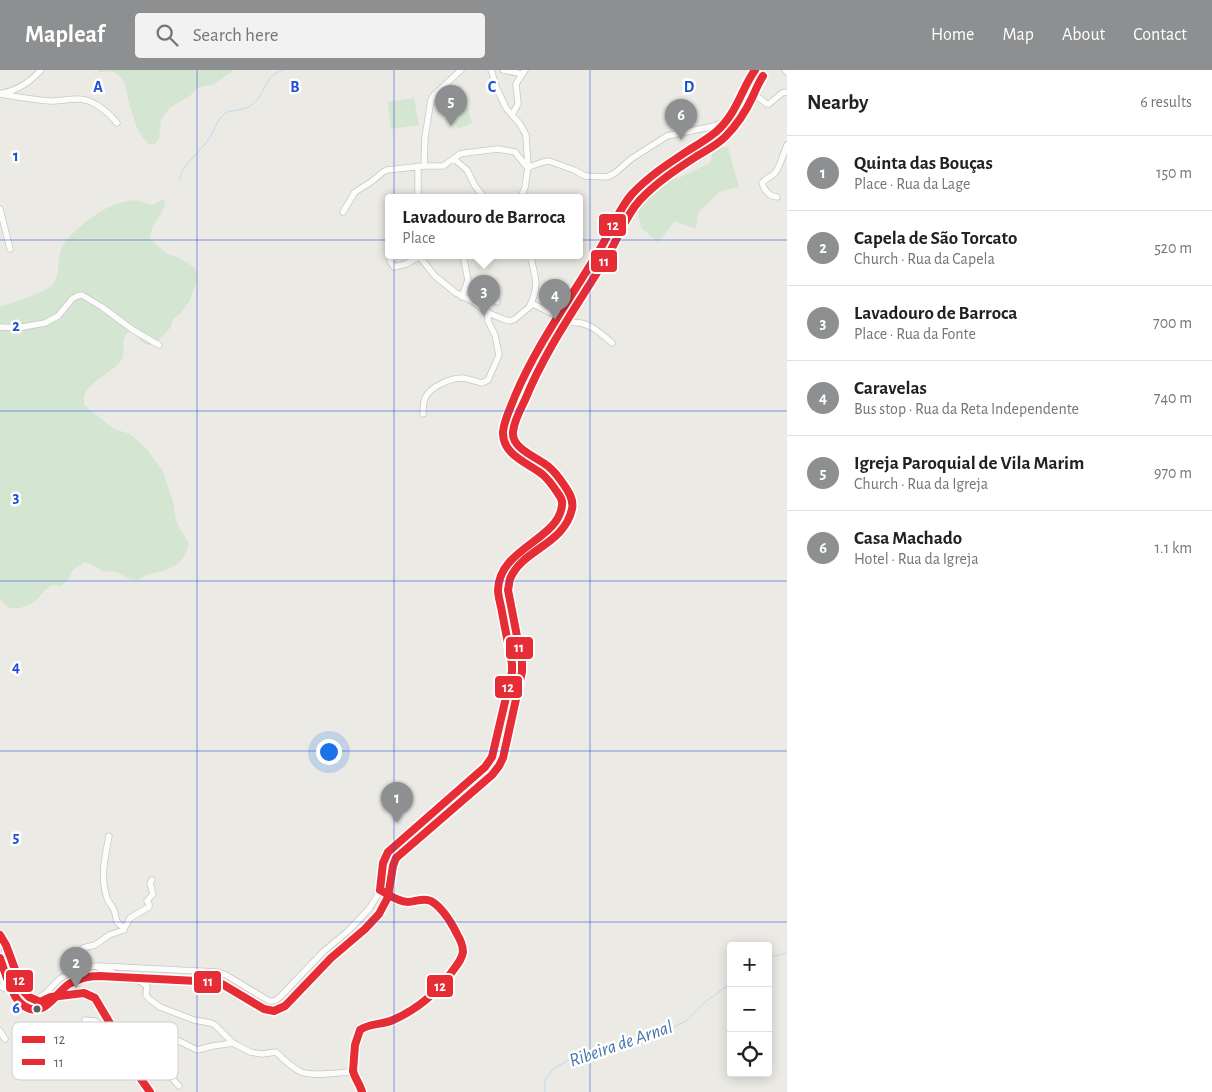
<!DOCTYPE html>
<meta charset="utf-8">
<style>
:root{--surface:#fff;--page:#f2f2f2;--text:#222;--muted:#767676;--line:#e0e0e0;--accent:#8d8f90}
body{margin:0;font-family:"Alegreya Sans",sans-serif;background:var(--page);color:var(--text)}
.controls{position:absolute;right:15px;bottom:15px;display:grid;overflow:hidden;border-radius:5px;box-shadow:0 2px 12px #0003}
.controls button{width:45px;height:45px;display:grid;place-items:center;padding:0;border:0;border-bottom:1px solid var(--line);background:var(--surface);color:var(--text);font:25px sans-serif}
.you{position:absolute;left:328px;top:681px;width:18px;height:18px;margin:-12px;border:4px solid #fff;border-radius:50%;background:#1a73e8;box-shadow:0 0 0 8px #1a73e833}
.badge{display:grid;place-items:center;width:32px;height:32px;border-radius:50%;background:var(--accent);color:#fff;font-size:16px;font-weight:700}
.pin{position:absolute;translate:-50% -41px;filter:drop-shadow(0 1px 2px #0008)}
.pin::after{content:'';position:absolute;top:26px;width:18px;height:15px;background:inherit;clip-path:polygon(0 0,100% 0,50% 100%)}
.popup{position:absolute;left:385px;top:124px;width:198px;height:65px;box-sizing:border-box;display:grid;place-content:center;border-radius:5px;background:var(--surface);filter:drop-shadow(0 1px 4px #0005);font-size:16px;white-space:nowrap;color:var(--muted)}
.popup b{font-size:19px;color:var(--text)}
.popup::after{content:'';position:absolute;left:50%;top:100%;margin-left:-10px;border:10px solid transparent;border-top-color:var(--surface)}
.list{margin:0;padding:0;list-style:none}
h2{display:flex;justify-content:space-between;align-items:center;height:65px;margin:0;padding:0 20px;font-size:21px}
h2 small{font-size:16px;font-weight:400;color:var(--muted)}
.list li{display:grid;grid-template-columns:32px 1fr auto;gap:15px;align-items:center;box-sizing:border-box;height:75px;padding:0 20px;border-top:1px solid var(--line)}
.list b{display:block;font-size:19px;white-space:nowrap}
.list p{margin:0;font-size:16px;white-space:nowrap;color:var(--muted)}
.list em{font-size:16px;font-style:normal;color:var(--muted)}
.icon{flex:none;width:28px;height:28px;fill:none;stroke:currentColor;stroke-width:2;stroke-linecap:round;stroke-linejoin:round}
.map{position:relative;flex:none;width:787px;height:1022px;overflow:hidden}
header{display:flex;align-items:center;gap:30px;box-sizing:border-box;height:70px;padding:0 25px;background:var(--accent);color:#fff}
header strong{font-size:24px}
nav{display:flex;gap:28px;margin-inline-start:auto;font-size:18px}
.search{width:350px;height:45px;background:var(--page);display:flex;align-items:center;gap:12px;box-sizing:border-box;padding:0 18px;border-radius:5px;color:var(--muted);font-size:19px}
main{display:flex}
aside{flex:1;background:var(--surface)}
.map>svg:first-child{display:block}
.green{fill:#d4e6d1}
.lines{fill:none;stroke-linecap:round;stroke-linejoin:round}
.stream{stroke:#bbdbf3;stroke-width:1}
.minor-casing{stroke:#c7c7c7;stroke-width:7}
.minor{stroke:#fcfcfb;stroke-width:5.5}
.bus-1-casing{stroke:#fff;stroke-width:11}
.bus-2-casing{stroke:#fff;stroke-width:11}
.bus-1{stroke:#e62c34;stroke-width:8}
.bus-2{stroke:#e62c34;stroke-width:8}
.grid{fill:none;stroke:#1d4ed8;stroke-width:1;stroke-opacity:0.55}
.bus-dot{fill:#5b5e63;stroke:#fff;stroke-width:2}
.labels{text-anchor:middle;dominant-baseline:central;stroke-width:5;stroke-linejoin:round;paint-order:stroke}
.water-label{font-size:19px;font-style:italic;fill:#4475aa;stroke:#fff}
.key{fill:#fff;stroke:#cecfd0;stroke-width:1}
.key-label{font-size:14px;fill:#5b5e63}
.grid-label{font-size:16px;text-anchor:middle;font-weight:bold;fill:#1d4ed8;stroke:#fff;stroke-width:5;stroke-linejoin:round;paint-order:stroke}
.line-badge{stroke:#fff;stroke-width:2}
.badge-label{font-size:14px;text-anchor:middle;font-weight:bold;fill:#fff}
</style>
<header>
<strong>Mapleaf</strong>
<div class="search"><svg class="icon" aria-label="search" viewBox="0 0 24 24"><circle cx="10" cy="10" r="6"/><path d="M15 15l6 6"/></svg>Search here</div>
<nav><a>Home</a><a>Map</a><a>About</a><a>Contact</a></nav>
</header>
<main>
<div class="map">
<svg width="787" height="1022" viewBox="0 0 787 1022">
<rect width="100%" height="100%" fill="#ebeae5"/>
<path class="green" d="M98 0H234L213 15 204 16 196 19 191 25 170 38 161 49 159 69 155 74H149C138 65 134 50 130 36 127 26 127 11 117 4 112 0 104 2 98 2Z
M461 15 472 53 458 59 446 40H444L438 28Z
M414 28 419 55 391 59 388 32Z
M714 75 728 78 739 117 719 122 698 143 696 159 675 151 658 172 641 158 635 126 658 104 679 108 710 93Z
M135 130 152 135 162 130 165 131C164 146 150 153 150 169L161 179 168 184 180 188 195 198 197 205 196 213 190 230 180 244 173 249 171 257 154 275C140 276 140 266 130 261 118 269 127 280 122 289 121 292 118 293 117 295 109 303 88 314 85 324 84 327 84 331 84 335L114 359 130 364 146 378 163 401 173 432 176 451 189 474 185 485 179 493 164 501 146 505 138 510 130 509 117 502 102 501 91 494 84 492 73 500 67 511 61 516 52 515C45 519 41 526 35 531 29 536 15 541 8 537 5 536 3 532 0 529V237C12 233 40 224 50 217 62 207 56 189 62 177 66 166 95 144 105 139 115 134 124 131 135 130Z"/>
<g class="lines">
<path class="stream" d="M179 110C185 90 197 86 208 70 214 62 216 51 224 44 230 39 243 42 253 34 261 27 264 17 270 8 273 4 278 2 283 0
M768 888 787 883
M545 1022V1010L553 999 567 991 607 978 655 966 686 951 705 932 731 913"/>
<defs>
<path id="minor" d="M491 0 497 19 506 38 520 54 526 65 528 97 525 117 521 127
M503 0 522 4
M785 0 787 2
M746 18 767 34H769L782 23 787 22
M2 23C17 21 31 11 41 0
M0 24C17 27 34 30 51 31 60 31 69 29 78 29 93 29 108 42 117 53
M512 45 518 34 516 14 525 0
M454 89 467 100 475 116 484 127
M424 96 425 67 431 30 434 25 461 0
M418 127V96
M777 127C770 127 764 120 762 113 766 108 771 107 775 103 781 95 783 84 787 75
M0 139 10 179
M343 142 355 122 371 112 383 102 387 100 424 96H443L460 84 465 83 498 79 515 82 526 96 529 97 543 92 549 91 574 100 585 106 607 107 615 103 631 89 667 66 714 56 723 52
M398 185 390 191 394 197 406 194 420 186
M418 185 435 206 456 223 474 232 486 242 503 249 510 251 515 249 533 234 558 246
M462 227 468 210 463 185
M530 235C540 216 535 205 530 185
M480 237 489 225 496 228 497 232
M555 251C564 253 572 252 581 253 593 256 603 265 612 273
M0 257 17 258 45 253 58 246 72 229 77 226 82 225 102 237 133 260 159 275
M423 344C423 339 423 333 425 328 430 317 450 308 462 308 469 309 475 311 482 313L488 310 499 285 495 265 488 251V242
M124 859 130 848 149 837V834L147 831 153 824 150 813 152 810
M0 865 6 875 23 921 29 927 40 932 51 927 84 923 95 928 111 955 114 972 119 982 134 999 150 1022
M0 889 4 884 6 875
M99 898 141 912 147 916 146 925 149 929 160 937 194 950 211 953 215 955 233 973 250 982 262 984 276 982C282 988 293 998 301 1002 313 1007 340 1002 354 1002
M68 904 83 878 95 875 109 865 124 860 123 857C113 851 118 847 113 838 111 834 108 832 107 828 100 807 105 787 109 766
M0 907 10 920
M0 916C4 919 6 918 10 920 15 922 18 926 22 928L27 925
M32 928C45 930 51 915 61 908 72 901 85 896 99 896L218 902 226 905 269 931H275L281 926 324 881 347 862 369 839 379 823 383 793 388 782 489 692 493 685 512 602V594L498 520C497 479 562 466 562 436 563 431 560 426 557 422 553 416 548 410 543 405 529 394 501 384 503 363 504 353 509 343 512 334 533 278 570 230 600 179 611 161 617 140 632 124 649 106 669 93 689 80 698 74 709 68 717 61 730 49 739 32 746 17 749 11 751 5 755 0
M85 950 95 951 104 960 113 963 127 960 143 961 177 970 197 980 213 976 233 973
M0 961 5 969
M127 992 134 987C156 992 164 999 179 1016
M362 1022C361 1015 357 1011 354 1005 352 998 355 965 360 960 364 955 375 956 381 954 386 953 391 951 395 949 420 938 438 923 453 901 457 895 462 889 463 881 463 876 460 871 458 866 451 853 444 839 430 831 422 827 416 832 408 832 399 831 388 824 380 820"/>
</defs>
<use href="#minor" class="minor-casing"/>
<use href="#minor" class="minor"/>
<defs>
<path id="bus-1" d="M380 820 383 793 388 782 485 697 492 687 512 602V594C509 577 505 559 502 542 501 535 498 527 498 520 499 478 559 470 562 435 563 430 560 426 557 422 553 416 548 409 542 404 528 393 502 385 503 362 504 350 511 337 515 326 537 274 571 228 600 179 611 161 618 140 632 124 649 106 669 93 689 80 699 74 709 68 717 61 737 43 741 20 755 0
M0 865 6 875 23 921 29 927 40 932 51 927 84 923 95 928 111 955 114 972 119 982 134 999 150 1022
M362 1022C360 1014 355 1009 353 1001L355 975 360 960C369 953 382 955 393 950 418 939 438 922 454 899 458 894 462 888 463 882 463 876 460 869 457 864 451 852 443 838 431 831 423 827 416 832 408 832 398 832 388 824 380 820"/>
<path id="bus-2" d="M0 888C4 900 8 913 14 924 16 929 20 933 24 936 45 949 55 923 69 914 78 909 88 906 99 906L216 912 222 914 264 939 274 941 285 936 331 888 365 859 379 844 388 827 393 796 396 788 492 705 499 696 503 688 522 602V592L508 520C509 516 509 512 510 509 522 479 564 475 572 439 574 430 569 422 564 415 560 409 555 402 549 397 539 388 511 379 513 362 514 351 520 340 525 330 546 278 579 233 608 185 619 167 625 146 640 130 657 112 677 99 697 86 707 80 717 75 725 67 737 55 746 41 753 26 756 19 759 12 763 6"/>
</defs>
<use href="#bus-1" class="bus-1-casing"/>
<use href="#bus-2" class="bus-2-casing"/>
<use href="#bus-1" class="bus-1"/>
<use href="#bus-2" class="bus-2"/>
</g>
<path class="grid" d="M197 0V1022M394 0V1022M590 0V1022M0 170H787M0 341H787M0 511H787M0 681H787M0 852H787"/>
<circle class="bus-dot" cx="37" cy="939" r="4.5"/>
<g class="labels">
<g class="water-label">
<text transform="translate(621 974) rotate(-19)">Ribeira de Arnal</text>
</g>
</g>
<rect x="12" y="952" width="166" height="58" rx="8" class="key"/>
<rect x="22" y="966" width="23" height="7" fill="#e62c34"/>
<rect x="22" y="989" width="23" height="6" fill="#e62c34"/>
<g class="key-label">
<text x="54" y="974">12</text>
<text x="54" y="997">11</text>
</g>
<g class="grid-label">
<text x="98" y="22">A</text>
<text x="295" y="22">B</text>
<text x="492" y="22">C</text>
<text x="689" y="22">D</text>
<text x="16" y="91">1</text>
<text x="16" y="261">2</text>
<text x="16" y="432">3</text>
<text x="16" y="602">4</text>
<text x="16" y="772">5</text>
<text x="16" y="943">6</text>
</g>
<g class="line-badge">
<rect x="598" y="143" width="29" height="24" rx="5" fill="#e62c34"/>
<rect x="590" y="179" width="28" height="24" rx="5" fill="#e62c34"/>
<rect x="505" y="566" width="29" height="24" rx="5" fill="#e62c34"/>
<rect x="494" y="605" width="29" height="24" rx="5" fill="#e62c34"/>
<rect x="5" y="899" width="29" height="24" rx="5" fill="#e62c34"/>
<rect x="193" y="900" width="29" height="24" rx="5" fill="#e62c34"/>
<rect x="426" y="904" width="28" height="24" rx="5" fill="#e62c34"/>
</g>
<g class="badge-label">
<text x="613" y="160">12</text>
<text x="604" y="196">11</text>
<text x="519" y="582">11</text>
<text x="508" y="622">12</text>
<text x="19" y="915">12</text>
<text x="208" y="916">11</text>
<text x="440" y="921">12</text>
</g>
</svg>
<div class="controls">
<button>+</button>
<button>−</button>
<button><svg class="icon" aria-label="locate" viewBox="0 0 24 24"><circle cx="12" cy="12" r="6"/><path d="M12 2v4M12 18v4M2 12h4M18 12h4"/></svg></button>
</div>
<div class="you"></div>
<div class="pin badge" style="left:397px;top:753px">1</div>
<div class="pin badge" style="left:76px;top:918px">2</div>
<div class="pin badge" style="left:484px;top:246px">3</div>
<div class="popup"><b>Lavadouro de Barroca</b>Place</div>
<div class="pin badge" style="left:555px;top:250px">4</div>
<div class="pin badge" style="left:451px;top:56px">5</div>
<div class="pin badge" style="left:681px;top:70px">6</div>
</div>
<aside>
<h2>Nearby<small>6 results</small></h2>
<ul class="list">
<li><span class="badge">1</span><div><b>Quinta das Bouças</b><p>Place · Rua da Lage</p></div><em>150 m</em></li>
<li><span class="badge">2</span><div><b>Capela de São Torcato</b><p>Church · Rua da Capela</p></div><em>520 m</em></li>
<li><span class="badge">3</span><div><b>Lavadouro de Barroca</b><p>Place · Rua da Fonte</p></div><em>700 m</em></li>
<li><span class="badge">4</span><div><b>Caravelas</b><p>Bus stop · Rua da Reta Independente</p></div><em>740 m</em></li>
<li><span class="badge">5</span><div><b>Igreja Paroquial de Vila Marim</b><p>Church · Rua da Igreja</p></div><em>970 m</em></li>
<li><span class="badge">6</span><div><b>Casa Machado</b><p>Hotel · Rua da Igreja</p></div><em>1.1 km</em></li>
</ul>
</aside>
</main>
